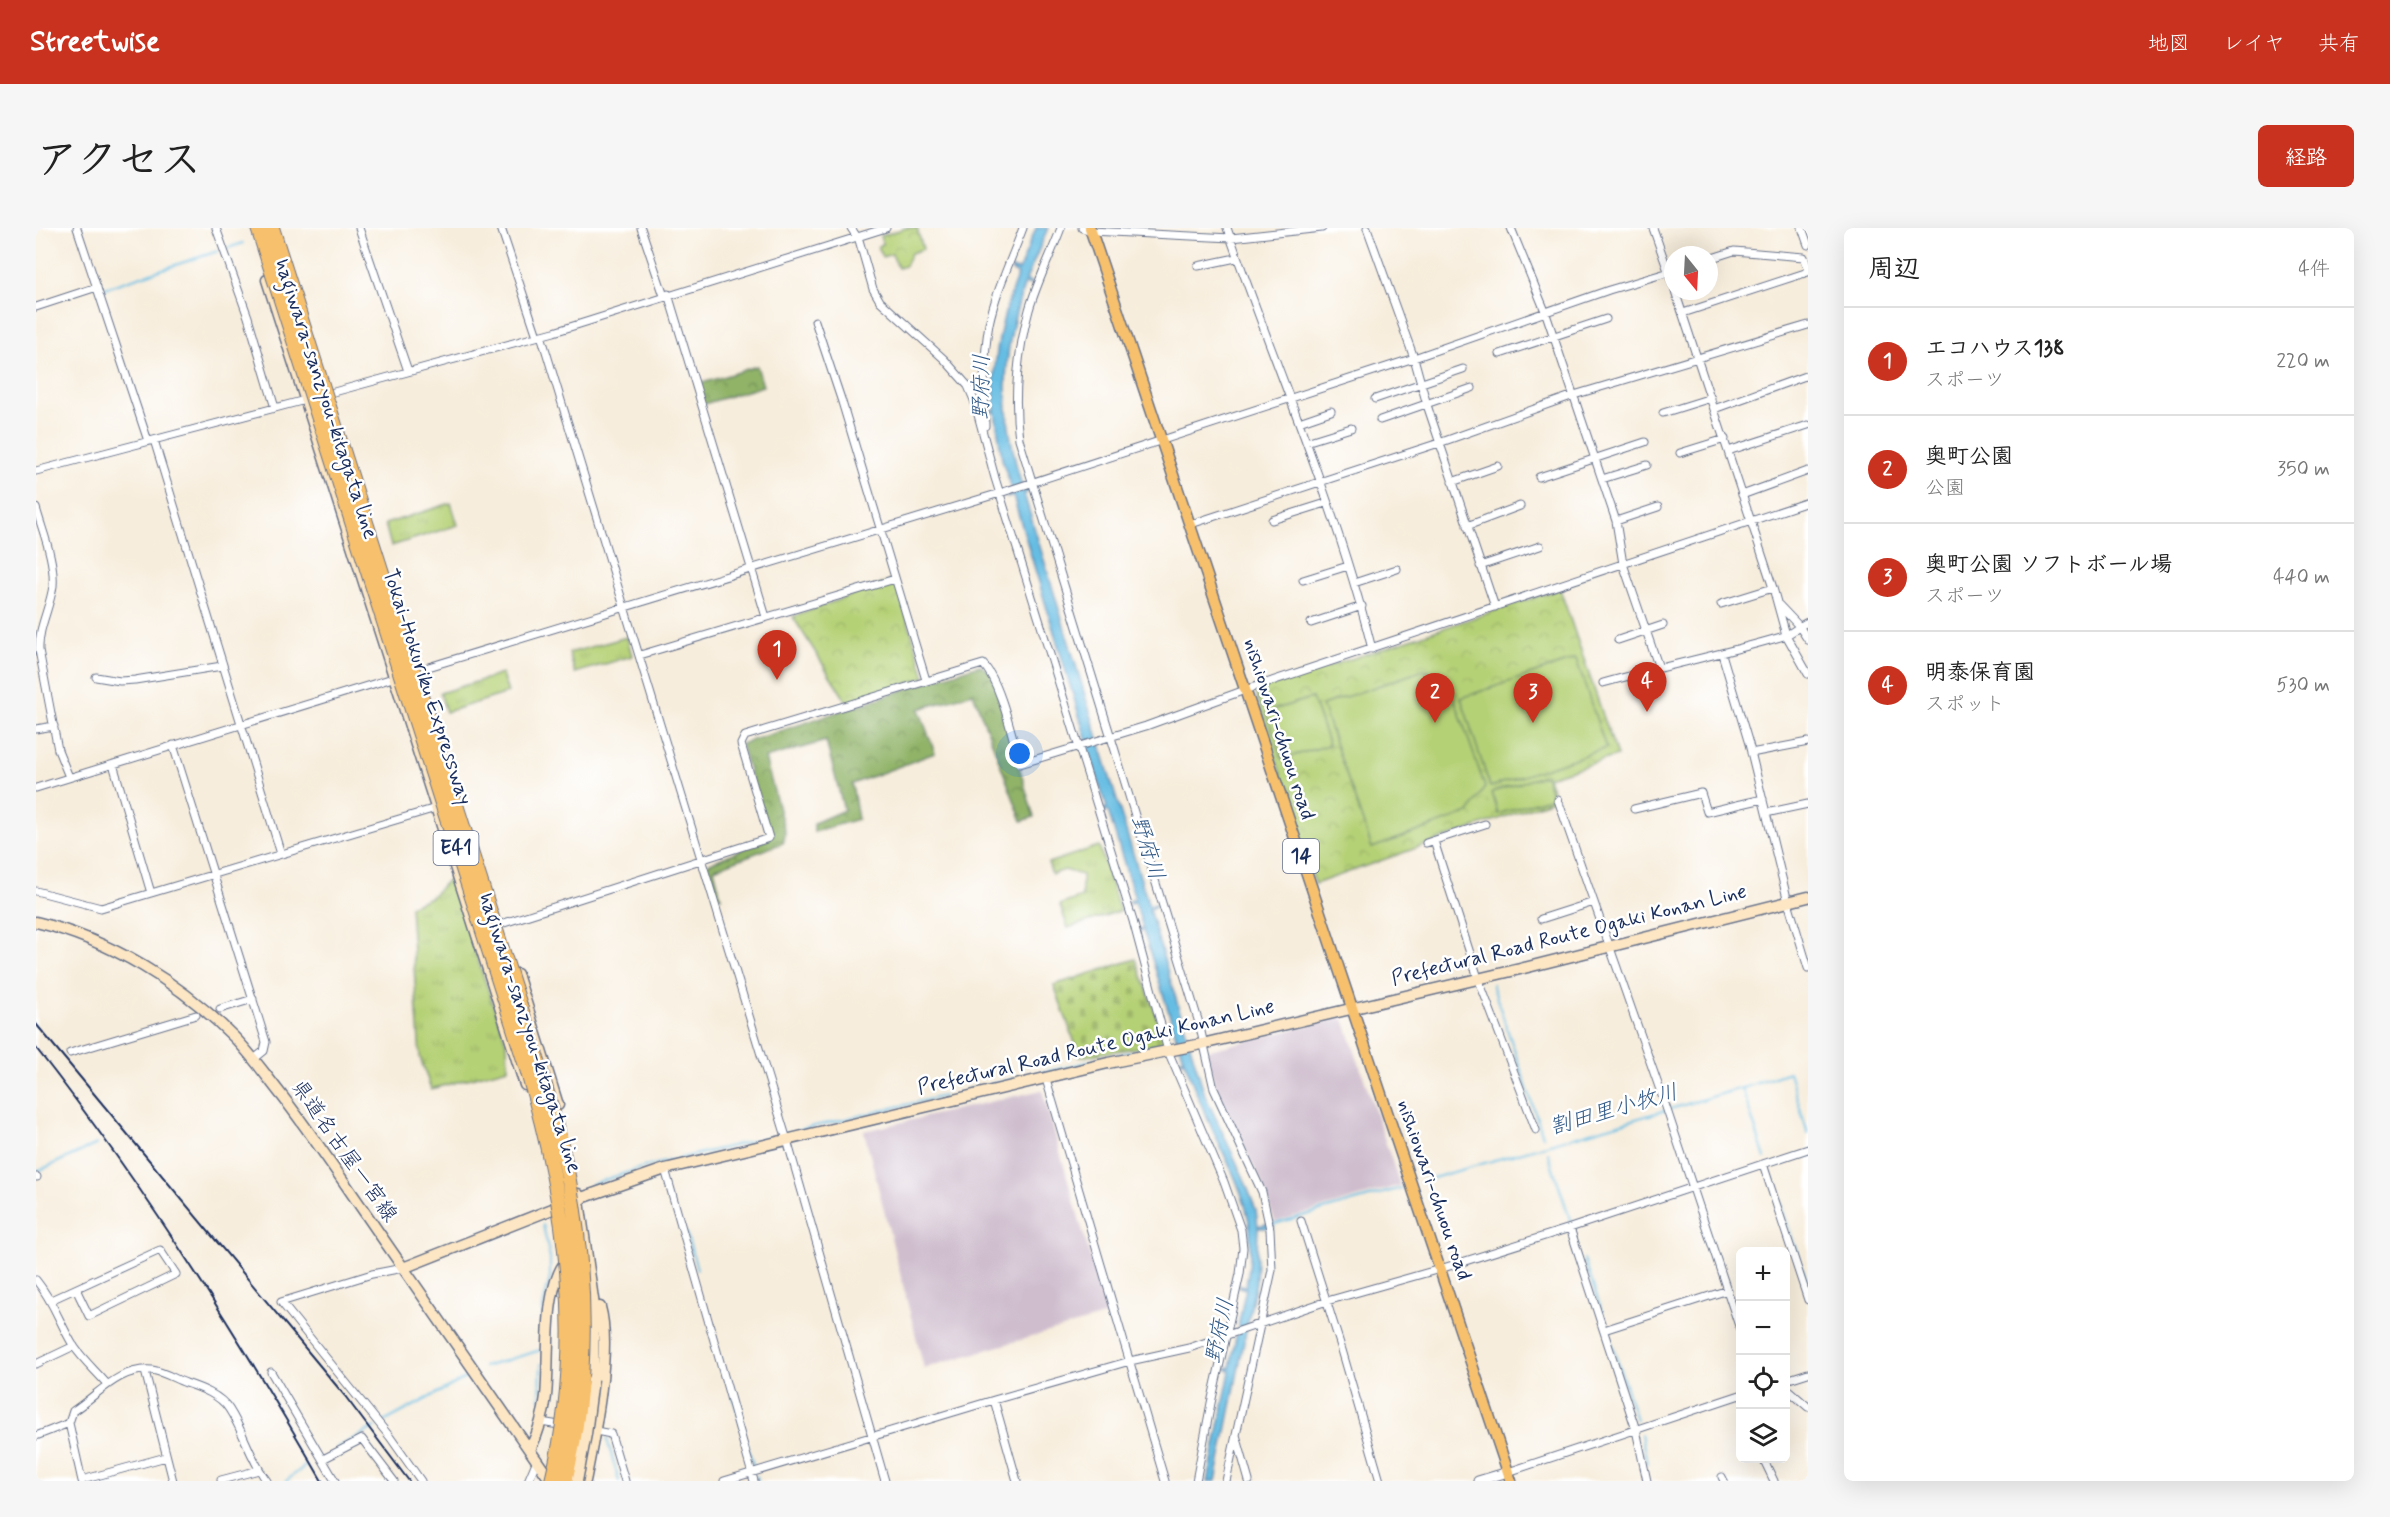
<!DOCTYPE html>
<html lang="ja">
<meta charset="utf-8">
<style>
:root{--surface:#fff;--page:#f6f6f6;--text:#222;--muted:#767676;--line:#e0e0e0;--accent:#c8321e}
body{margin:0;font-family:Mynerve,"Klee One",sans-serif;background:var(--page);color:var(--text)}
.controls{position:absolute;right:18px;bottom:18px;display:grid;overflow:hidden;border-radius:9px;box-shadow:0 6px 24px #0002}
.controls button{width:54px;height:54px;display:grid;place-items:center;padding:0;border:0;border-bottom:2px solid var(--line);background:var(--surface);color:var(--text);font:30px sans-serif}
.compass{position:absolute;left:1628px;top:18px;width:54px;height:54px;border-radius:50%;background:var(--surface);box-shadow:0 6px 24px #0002;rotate:162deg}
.you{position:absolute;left:984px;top:526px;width:21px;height:21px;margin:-15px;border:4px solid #fff;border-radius:50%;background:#1a73e8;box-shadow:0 0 0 9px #1a73e833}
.badge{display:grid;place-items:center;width:39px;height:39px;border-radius:50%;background:var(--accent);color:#fff;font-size:20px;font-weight:700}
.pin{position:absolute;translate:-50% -50px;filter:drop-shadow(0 2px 3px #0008)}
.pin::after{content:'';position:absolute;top:32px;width:21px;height:18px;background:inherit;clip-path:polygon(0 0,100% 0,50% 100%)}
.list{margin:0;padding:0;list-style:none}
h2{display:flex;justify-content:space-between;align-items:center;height:78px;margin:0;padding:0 24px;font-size:26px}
h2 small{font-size:20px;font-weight:400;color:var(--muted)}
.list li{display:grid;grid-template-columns:39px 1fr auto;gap:18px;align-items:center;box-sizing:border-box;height:108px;padding:0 24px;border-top:2px solid var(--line)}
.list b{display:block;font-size:22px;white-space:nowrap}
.list p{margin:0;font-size:20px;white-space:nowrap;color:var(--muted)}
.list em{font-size:20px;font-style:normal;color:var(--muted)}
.icon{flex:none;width:33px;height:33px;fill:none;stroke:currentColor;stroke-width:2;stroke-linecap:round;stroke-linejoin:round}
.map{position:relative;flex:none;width:1772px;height:1253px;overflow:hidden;border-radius:9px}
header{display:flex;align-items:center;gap:36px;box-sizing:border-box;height:84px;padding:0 30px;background:var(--accent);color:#fff}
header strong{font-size:28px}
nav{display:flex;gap:33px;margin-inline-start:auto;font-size:21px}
.intro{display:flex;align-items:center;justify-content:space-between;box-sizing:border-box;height:144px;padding:0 36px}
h1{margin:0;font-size:42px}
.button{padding:15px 27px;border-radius:9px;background:var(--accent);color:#fff;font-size:21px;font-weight:700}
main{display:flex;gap:36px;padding:0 36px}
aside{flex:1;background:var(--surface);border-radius:9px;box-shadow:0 6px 24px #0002}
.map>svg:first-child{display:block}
.industrial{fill:#cfbdce}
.grass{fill:url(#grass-tufts);stroke:#68806a;stroke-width:1.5}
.forest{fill:url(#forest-crowns);stroke:#567162;stroke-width:1.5}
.cemetery{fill:url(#cemetery-stones);stroke:#68806a;stroke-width:1.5}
.park{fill:url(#park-crowns);stroke:#68806a;stroke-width:1.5}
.pitch{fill:#b5d176;stroke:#68806a;stroke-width:1.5}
.water{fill:#66bde3;stroke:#4076a0;stroke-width:1.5}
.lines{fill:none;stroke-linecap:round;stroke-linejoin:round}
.stream{stroke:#66bde3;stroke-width:2}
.minor-casing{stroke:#68728a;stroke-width:9}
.tertiary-casing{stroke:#68728a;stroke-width:11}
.secondary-casing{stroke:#68728a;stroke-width:13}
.primary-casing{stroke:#68728a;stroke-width:13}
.minor{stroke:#fff;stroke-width:7}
.tertiary{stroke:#fff;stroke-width:9}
.secondary{stroke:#fce6c4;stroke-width:10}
.primary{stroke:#f7c06c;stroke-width:10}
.rail{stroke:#1b2f5e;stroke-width:2}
.secondary-bridge-casing{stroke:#68728a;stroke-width:13;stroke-linecap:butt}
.motorway-bridge-casing{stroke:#68728a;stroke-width:16;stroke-linecap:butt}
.secondary-bridge{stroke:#fce6c4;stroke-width:10}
.motorway-bridge{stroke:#f7c06c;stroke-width:14}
.labels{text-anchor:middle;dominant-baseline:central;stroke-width:5;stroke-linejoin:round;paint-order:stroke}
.shield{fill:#fff;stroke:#5f6d8e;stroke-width:1.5}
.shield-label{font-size:20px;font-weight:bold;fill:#1b2f5e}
.street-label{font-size:21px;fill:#1b2f5e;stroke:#fff}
.water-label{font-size:22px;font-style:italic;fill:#325a86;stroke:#fff}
</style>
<header>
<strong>Streetwise</strong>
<nav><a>地図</a><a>レイヤ</a><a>共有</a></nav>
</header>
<div class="intro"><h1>アクセス</h1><a class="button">経路</a></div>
<main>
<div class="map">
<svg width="1772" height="1253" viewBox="0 0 1772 1253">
<defs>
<pattern id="grass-tufts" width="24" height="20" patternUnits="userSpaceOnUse" patternTransform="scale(1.5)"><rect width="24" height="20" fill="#b5d176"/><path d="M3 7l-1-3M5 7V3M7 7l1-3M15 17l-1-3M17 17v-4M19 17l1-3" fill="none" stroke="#9bb468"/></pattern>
<pattern id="forest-crowns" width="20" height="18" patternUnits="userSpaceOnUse" patternTransform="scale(1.5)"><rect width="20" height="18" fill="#90b367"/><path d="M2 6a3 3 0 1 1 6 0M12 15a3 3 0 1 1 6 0" fill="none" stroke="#759258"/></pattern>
<pattern id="cemetery-stones" width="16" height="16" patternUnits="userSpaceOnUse" patternTransform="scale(1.5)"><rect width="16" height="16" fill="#b5d176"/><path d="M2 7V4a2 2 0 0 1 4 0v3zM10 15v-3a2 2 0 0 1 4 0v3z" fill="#9bb468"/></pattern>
<pattern id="park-crowns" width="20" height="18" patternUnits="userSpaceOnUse" patternTransform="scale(1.5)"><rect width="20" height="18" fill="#b5d176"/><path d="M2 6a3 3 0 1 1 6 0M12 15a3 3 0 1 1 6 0" fill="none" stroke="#9bb468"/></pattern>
</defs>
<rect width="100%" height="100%" fill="#fff"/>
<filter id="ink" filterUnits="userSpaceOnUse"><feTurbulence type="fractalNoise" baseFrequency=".0167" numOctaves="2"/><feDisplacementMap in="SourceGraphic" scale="12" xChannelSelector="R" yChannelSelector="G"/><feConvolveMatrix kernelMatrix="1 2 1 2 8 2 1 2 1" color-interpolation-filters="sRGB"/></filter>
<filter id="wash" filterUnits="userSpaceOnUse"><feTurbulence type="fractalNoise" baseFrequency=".008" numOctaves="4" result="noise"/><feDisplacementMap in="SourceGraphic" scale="24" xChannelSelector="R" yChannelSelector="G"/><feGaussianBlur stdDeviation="1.35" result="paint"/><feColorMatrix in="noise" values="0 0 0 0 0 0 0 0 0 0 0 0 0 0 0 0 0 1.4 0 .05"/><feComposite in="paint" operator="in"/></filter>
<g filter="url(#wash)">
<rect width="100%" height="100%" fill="#f7eddc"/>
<path class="industrial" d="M1303 790 1308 791 1364 957 1239 994 1227 957 1180 861 1170 823Z
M1006 862 1071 1087 888 1140 828 903Z"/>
<path class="grass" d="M415 275 422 297 355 318 349 296Z
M591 409 596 428 539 445 533 425Z
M466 446 472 465 410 484 404 465Z
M1063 618 1084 683 1032 700 1024 677 1046 669V647L1029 642 1016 646 1012 635Z
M414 650 471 817 472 840 395 861 384 829 374 678 395 669Z"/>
<path class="forest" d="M721 138 727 158 668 176 660 157Z
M943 437 955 444 998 589 986 593 937 465 883 481 899 525 816 556 822 591 778 604V595L808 582 790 513 729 530 749 604 747 615 678 641 685 669 681 667 667 638 733 610 705 516Z"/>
<path class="cemetery" d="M1100 731 1130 815 1044 829 1018 757Z"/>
<path class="park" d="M870 0H881L887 21 875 25 869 38 862 40 856 26 846 29 842 18 847 16 844 8Z
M859 351 889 449 812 476 757 389Z
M1524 361 1581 528 1512 549 1519 571 1279 656 1219 463Z"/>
<path class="pitch" d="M1540 431 1570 520 1454 559 1425 470Z
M1388 442 1413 455 1449 559 1433 585 1336 620 1286 477Z
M1276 470 1293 517 1246 531 1230 484Z
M1509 547 1516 569 1462 586 1456 564Z"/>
<path class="water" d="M1000 0H1012L990 52 996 55 995 57 989 55C963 130 965 187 987 262L993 261 994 263 988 266 1113 678 1119 677 1120 679 1113 681 1169 867 1207 948 1220 982 1222 998 1237 994 1238 1000H1222L1220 1054 1180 1253H1172L1194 1143 1187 1139 1194 1140 1208 1069 1210 1061 1203 1059V1057L1210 1058C1214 1037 1216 1016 1213 994 1207 960 1188 928 1174 896 1164 875 1156 854 1148 832L1140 834 1147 830 1107 702 1102 704 1101 702 1107 700 1099 674 1094 676 1093 673 1099 671 1072 583 1065 584V582L1071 580 1052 520 1046 521 1052 517 977 268 971 270 970 268 977 266 966 231 959 184H955L959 182C955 135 965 89 982 46L975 42V40L983 42Z"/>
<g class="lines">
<path class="stream" d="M192 20 207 15
M66 61 182 23
M1456 756 1507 908
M1707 860 1753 844 1772 906
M931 862 1118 819
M762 902 908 868
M1512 925 1535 994
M1732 938 1772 1057
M0 944 61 916
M1387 953 1706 860 1729 930
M556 956 608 939 734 909
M1235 997 1365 960
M650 1004 661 1041
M1548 1031 1571 1099
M1573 1106 1600 1192
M506 1109 507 1079 514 1050V1030L507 997
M448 1139 505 1122
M697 1168 718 1240
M504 1171 505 1136
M346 1195 431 1149
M1605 1206 1611 1235
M571 1211 583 1253
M301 1220 339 1199
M721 1248 722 1253
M250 1253 269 1238"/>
</g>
</g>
<g filter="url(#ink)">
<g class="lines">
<defs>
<path id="minor" d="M41 0 112 213
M180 0 212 89 239 180
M323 0 372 143
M465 0 501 108
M605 0 628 68
M815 0 823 12 837 61 844 73 908 131 932 158 938 172 959 250 1097 693 1132 823 1188 954 1205 1002 1207 1020 1204 1046 1175 1175 1160 1253
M1025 0C1015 27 1001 54 993 82 982 122 977 169 983 211L1163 795 1178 861 1226 964 1234 1001 1236 1042 1190 1253
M1046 0 1055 3 1195 10 1286 0
M1191 0C1240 140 1300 277 1336 421
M1331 0 1378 130 1391 177 1459 379
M1475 0 1509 83 1580 293 1587 336 1623 440
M1617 0 1637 57
M1766 0 1772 17
M1673 31 1698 23 1768 29 1772 40
M1162 38 1200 30
M1639 63 1737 360 1750 407 1772 446
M632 66 730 389
M0 79 61 59
M1647 85 1772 44
M779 93 806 174 890 452
M505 107 751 912 849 1253
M1464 126 1570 91
M287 167 518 104 850 0
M1339 171 1427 141
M1678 181 1772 147
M1627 185 1675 170
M1344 192 1436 160
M1263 194 1295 183
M949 198C948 164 947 130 953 96 960 63 975 32 987 0
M118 212 245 626
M1270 214 1315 200
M1692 223 1772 197
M1644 225 1689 211
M0 243 273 171
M1503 249 1609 214
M1566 251 1611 237
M1416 254 1462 238
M1706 267 1772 243
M0 280C7 305 19 332 17 358 14 380 2 400 3 422L22 522 33 549
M1236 292 1290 275
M1580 293 1622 279
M1155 296 1403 215 1538 167 1772 97
M1431 298 1484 278
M1444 338 1504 318
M1267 352 1312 338
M1318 355 1361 341
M1685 376 1737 360
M1743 377 1763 398 1772 412
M1275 395 1326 378
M1582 412 1627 397
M1686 426 1713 516 1752 674 1772 740
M604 427 859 351
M376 444 964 265 1378 130 1573 62 1637 43
M60 449 84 453 99 452 186 438
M1567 455C1627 438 1688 426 1748 408 1755 406 1764 397 1772 394
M0 501 18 498
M137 517 230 814 228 823 218 831
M1715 525 1772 514
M77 536 115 665
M0 560 360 449
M1522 572 1630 879 1704 1101
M1598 581 1665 565 1671 584 1727 571
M1730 585 1772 576
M1398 613 1442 750 1500 902
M1390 615 1449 596
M0 663 65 680 400 580
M1505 691 1558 674
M465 696 733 610 705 516 709 508 947 436C965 455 976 509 984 536L1110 498 1209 462 1772 274
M184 781 217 771
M34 825 160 787
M1010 851 1129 1253
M1727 936 1772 1072
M629 941 718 1253
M0 949H1
M1265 993 1306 1122 1344 1253
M1534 1000 1600 1202 1611 1253
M367 1040 336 1046 245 1074 354 1209 385 1253
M0 1052C18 1074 23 1094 37 1117 47 1132 60 1143 71 1156
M15 1072 124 1022 140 1046 53 1088 40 1061
M1568 1102 1692 1062
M0 1136 38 1118
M109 1143 137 1253
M235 1144 299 1253
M1750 1152 1772 1145
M1750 1160 1772 1179
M958 1172 981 1253
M505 1194 529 1198
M33 1195 46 1253
M555 1202 575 1206 589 1253
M1200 1207 1213 1253
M0 1208 33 1195 37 1183C62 1167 83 1139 116 1142 128 1144 139 1151 150 1155 165 1160 184 1167 193 1181 208 1204 214 1231 231 1253
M1727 1230 1738 1253
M287 1231 326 1211 358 1253
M1472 1244 1704 1167
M1686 1249 1688 1253
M46 1252 130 1229
M185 1252 223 1242
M492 1253 501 1232
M688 1253 958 1172 1094 1133 1153 1120 1291 1073 1404 1041 1534 1000 1772 921"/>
<path id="tertiary" d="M1442 1253 1472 1244"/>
<path id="secondary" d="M231 52 489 857
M0 694C75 712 144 755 198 809 216 827 231 849 247 869 284 917 317 968 352 1018 406 1096 461 1174 515 1253
M481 746 522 877
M542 966 558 1078 557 1151
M367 1040 534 974 629 941 1072 835 1166 816 1484 741 1772 669
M494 1222C502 1205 508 1187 510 1168 514 1131 506 1059 532 1031
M549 1253C558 1209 576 1121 564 1079"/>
<path id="primary" d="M1054 0 1475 1253"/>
</defs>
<use href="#minor" class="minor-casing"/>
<use href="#tertiary" class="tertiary-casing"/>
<use href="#secondary" class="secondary-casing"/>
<use href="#primary" class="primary-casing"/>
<use href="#minor" class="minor"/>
<use href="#tertiary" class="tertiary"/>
<use href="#secondary" class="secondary"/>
<use href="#primary" class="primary"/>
<path class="rail" d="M0 796 309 1168 373 1253
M0 820C107 956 200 1103 286 1253"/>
<defs>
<path id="secondary-bridge" d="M541 1253 550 1206 557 1151"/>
<path id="motorway-bridge" d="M222 0 491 841C531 976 550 1114 516 1253
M236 0 503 837C514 875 526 914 533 953 551 1050 553 1156 529 1253"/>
</defs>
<use href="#secondary-bridge" class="secondary-bridge-casing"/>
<use href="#motorway-bridge" class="motorway-bridge-casing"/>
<use href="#secondary-bridge" class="secondary-bridge"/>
<use href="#motorway-bridge" class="motorway-bridge"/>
</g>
</g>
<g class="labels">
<g class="shield">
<rect x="397.5" y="603" width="45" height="34" rx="4.5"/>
<rect x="1247" y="611" width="36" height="34" rx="4.5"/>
</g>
<g class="shield-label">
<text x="420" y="620">E41</text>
<text x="1265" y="628">14</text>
</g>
<g class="street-label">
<text transform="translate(290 171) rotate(72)">hagiwara-sanzyou-kitagata line</text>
<text transform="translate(391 459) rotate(72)">Tokai-Hokuriku Expressway</text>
<text transform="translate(1243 501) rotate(72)">nishiowari-chuou road</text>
<text transform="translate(1533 707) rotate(-14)">Prefectural Road Route Ogaki Konan Line</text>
<text transform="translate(494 805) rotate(72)">hagiwara-sanzyou-kitagata line</text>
<text transform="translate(1060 819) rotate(-13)">Prefectural Road Route Ogaki Konan Line</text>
<text transform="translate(308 923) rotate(55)">県道名古屋一宮線</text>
<text transform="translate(1398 962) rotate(71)">nishiowari-chuou road</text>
</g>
<g class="water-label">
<text transform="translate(946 159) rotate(-89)">野府川</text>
<text transform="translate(1111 620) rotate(73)">野府川</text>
<text transform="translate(1578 882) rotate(-16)">割田里小牧川</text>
<text transform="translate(1184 1103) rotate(-78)">野府川</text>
</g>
</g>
</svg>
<div class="controls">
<button>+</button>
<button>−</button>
<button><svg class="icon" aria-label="locate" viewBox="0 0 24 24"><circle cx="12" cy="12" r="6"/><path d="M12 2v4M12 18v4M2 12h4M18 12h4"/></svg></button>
<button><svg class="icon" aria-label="layers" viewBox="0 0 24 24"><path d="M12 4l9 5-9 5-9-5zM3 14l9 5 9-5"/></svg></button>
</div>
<svg class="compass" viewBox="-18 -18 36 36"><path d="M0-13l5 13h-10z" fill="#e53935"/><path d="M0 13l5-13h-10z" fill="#767676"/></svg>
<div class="you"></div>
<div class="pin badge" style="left:741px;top:452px">1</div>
<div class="pin badge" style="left:1399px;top:495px">2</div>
<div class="pin badge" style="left:1497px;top:495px">3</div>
<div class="pin badge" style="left:1611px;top:484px">4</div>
</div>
<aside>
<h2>周辺<small>4件</small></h2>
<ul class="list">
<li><span class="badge">1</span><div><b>エコハウス138</b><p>スポーツ</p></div><em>220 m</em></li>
<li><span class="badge">2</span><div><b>奥町公園</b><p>公園</p></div><em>350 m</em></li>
<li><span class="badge">3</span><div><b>奥町公園 ソフトボール場</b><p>スポーツ</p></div><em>440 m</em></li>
<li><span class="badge">4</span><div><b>明泰保育園</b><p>スポット</p></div><em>530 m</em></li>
</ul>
</aside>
</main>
